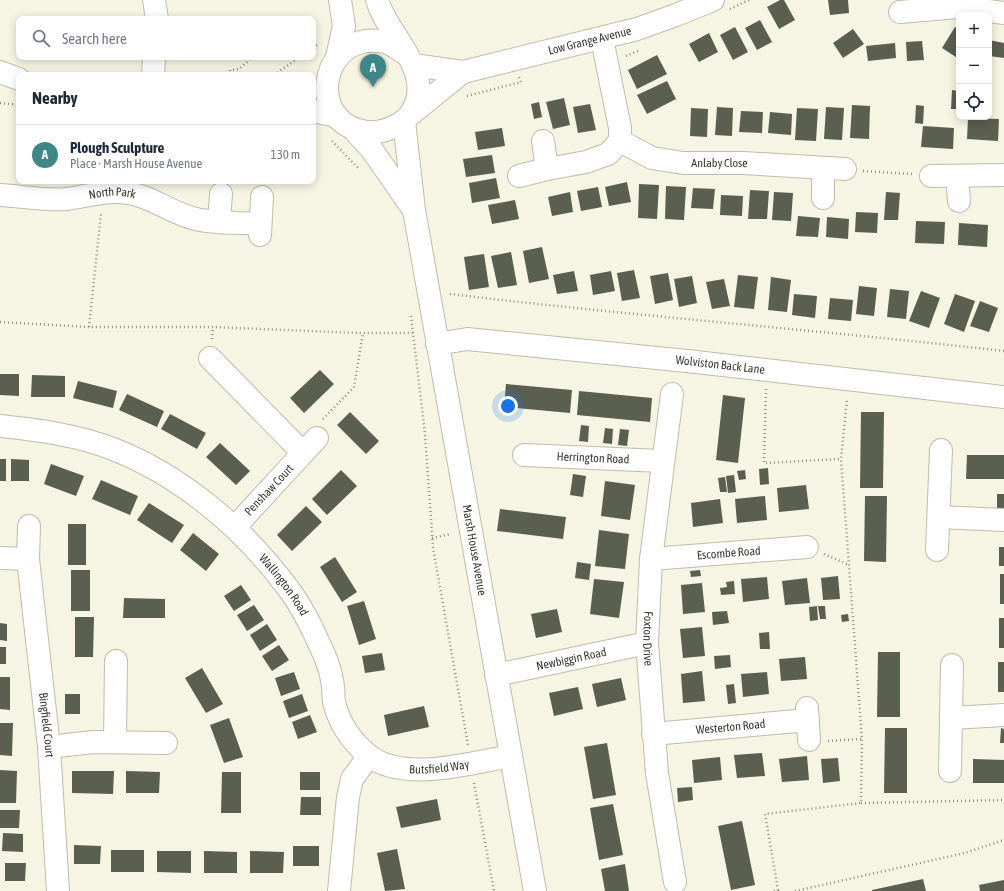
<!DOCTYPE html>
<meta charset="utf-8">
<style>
:root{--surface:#fff;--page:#f2f2f3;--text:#1f2937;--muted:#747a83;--line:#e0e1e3;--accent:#3e8688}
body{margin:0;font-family:"Asap Condensed",sans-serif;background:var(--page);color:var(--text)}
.controls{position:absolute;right:12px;top:12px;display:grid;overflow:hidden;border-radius:8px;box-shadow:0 2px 10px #0003}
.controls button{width:36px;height:36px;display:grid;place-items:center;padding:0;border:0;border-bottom:1px solid var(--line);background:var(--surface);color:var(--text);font:20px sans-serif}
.you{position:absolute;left:508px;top:406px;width:14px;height:14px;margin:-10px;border:3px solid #fff;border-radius:50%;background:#1a73e8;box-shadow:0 0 0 6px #1a73e833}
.badge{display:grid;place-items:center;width:26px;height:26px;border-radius:50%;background:var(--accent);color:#fff;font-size:13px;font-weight:700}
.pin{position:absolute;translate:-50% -33px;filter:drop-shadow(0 1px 2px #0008)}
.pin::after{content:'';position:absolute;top:21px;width:14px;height:12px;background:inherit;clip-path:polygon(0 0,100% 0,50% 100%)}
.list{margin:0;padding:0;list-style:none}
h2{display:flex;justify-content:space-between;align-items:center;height:52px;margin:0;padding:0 16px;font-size:17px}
h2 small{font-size:13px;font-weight:400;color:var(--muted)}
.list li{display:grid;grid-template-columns:26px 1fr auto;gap:12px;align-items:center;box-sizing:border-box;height:60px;padding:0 16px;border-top:1px solid var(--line)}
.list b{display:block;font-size:15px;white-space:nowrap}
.list p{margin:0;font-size:13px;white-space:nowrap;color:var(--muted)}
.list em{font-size:13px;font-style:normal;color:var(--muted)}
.icon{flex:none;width:22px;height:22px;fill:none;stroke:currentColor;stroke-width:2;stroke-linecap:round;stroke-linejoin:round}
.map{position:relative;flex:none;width:1004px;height:891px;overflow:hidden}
.search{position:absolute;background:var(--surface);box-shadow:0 2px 10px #0003;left:16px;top:16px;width:300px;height:44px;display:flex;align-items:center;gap:10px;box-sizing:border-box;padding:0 14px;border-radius:8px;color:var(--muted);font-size:15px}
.panel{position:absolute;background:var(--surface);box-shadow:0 2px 10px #0003;left:16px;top:72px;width:300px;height:112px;border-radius:8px}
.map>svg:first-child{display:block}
.building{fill:#5a5f50}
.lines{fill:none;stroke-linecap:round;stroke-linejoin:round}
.minor-casing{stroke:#bfbdab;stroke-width:24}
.path{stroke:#918f83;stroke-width:2.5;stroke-dasharray:1 3;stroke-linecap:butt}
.minor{stroke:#fff;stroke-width:22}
.labels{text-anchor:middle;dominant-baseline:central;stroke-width:4;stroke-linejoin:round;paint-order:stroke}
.street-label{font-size:12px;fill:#3b3a33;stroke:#fff}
</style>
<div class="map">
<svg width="1004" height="891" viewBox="0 0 1004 891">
<rect width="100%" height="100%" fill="#f6f4e2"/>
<path class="building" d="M780 0H784L795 20 779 29 767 7Z
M828 0H848L849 13 830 15Z
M760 20 772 42 757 50 745 28Z
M735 27 748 52 733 60 720 35Z
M955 27 959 30V59L942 48Z
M853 29 864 44 843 58 833 43Z
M709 33 718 52 699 62 689 44Z
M989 40 1004 43V58L989 56Z
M922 41 924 60 907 61 906 42Z
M895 43 896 58 868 61 866 46Z
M657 55 667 74 637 89 628 70Z
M667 81 676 99 647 114 637 95Z
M952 90 959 91V109H951Z
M564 98 570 125 553 129 546 102Z
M539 102 542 117 534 119 531 104Z
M590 104 596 130 578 133 573 107Z
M852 105 870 106 869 139 850 138Z
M916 105 924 106 923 124 915 123Z
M717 107 733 108 732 136 715 135Z
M826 107 844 108 842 140 824 139Z
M691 108 708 109 707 137 690 136Z
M797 108 818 109 816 141 795 140Z
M741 111 763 112 762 133 739 132Z
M770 112 792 114 791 135 768 133Z
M968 118 999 119 998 141 967 139Z
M923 126 954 128 953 149 921 147Z
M502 128 505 146 478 150 475 132Z
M492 155 495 173 466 177 463 159Z
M496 178 500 198 472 203 469 183Z
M627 182 631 202 609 206 605 187Z
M639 184 659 185 657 219 638 218Z
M666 186 686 187 684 220 665 219Z
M598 187 602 207 581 211 577 191Z
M693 188 715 189 713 209 691 208Z
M750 190 769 191 767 219H748Z
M570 192 573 212 552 216 548 197Z
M774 192 793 193 791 221 772 220Z
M886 192 900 193 898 220H884Z
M721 195 743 196 742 216 720 215Z
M515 200 519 219 492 224 488 205Z
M856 212 878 213 877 233 855 232Z
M798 216 820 218 818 237 796 236Z
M827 217 849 219 848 239 826 237Z
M916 221 945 222 944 244 915 243Z
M959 223 988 225 987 247 958 245Z
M542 247 549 279 529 283 523 251Z
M511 252 517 285 498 288 491 256Z
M484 254 489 287 469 290 464 257Z
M634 270 640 298 622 301 617 273Z
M574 271 578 291 557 294 553 275Z
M611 271 615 291 593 295 590 275Z
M668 273 673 300 655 304 650 276Z
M738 275 758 277 754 309 734 307Z
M692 276 697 303 679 307 674 279Z
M771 277 791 280 787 312 768 310Z
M724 279 730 306 712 309 706 282Z
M859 286 877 288 874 316 856 314Z
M890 289 909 291 906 319 887 317Z
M921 291 940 298 929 328 909 321Z
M794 294 817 296 815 318 792 315Z
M955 294 975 301 964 332 944 324Z
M830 298 853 300 851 321 828 319Z
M980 301 998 308 989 332 970 326Z
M320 370 334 384 304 413 290 398Z
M0 374H19V396L0 395Z
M32 375 65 376V397H31Z
M78 381 117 391 113 408 73 398Z
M506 384 572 390 570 413 504 407Z
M579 391 652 398 650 422 577 415Z
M127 394 164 411 157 427 119 410Z
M723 395 745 398 738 463 716 460Z
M350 412 379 441 366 454 337 425Z
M861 412H884L883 488H860Z
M170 414 206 433 197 449 161 429Z
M581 425 589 426 588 442 579 441Z
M605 428 613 429 612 444 603 443Z
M620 429 629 430 627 446 618 445Z
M220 443 250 471 236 485 206 457Z
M967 455H1004V479H966Z
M0 459H6V481H0Z
M11 459 29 460V481H11Z
M51 464 84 476 76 496 44 484Z
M768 468 769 484 760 485 759 469Z
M341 470 357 486 327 515 312 499Z
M745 470 746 479 739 480 737 471Z
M573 474 586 476 583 497 570 495Z
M734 475 736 492 728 493 726 476Z
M725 477 727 492H720L718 478Z
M101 480 138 496 130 515 92 499Z
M605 481 635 485 630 520 601 516Z
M806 485 809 509 779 512 777 488Z
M997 494H1004V509H997Z
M765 496 767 520 737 523 735 499Z
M865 496H887L886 562 864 561Z
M720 499 723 523 693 527 691 503Z
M149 503 184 525 172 543 137 520Z
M306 506 322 522 292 551 277 535Z
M500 509 566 517 563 539 497 531Z
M68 524H86V565H68Z
M599 530 629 534 625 569 595 566Z
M193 533 219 554 206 571 180 550Z
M999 547H1004V566H999Z
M335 557 357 592 342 602 320 567Z
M577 562 591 564 589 580 575 578Z
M71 570H90V611H71Z
M700 570 701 576 691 577 690 571Z
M1000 574H1004V604H1000Z
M838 576 840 599 823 600 821 578Z
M767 577 769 599 743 602 741 579Z
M807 578 810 603 785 605 782 581Z
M594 579 624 582 619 618 590 614Z
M734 581 735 594 721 595 720 588 727 587 726 582Z
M702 583 705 612 683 614 681 585Z
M241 585 251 600 234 611 224 596Z
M124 598 165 599V618H123Z
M364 601 376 639 359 645 347 606Z
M254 605 264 620 247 631 237 615Z
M817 606 818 620 810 621 809 607Z
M818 606H825L826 619H820Z
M557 609 562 632 536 638 531 614Z
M727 611 729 623 713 625 712 612Z
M848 614 849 621 842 622 841 615Z
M75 617H94L93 657H75Z
M999 618H1004V648H999Z
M0 623 7 624V641L0 640Z
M267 624 277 640 260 651 250 635Z
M702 627 705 656 683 658 680 629Z
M769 632 770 649H760L759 633Z
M279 645 289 660 272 671 262 656Z
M0 647H6V664H0Z
M878 652H900V717H877Z
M382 653 385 670 365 673 362 656Z
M730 655 731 667 715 669 714 656Z
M805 657 807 679 781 681 779 659Z
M998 662H1004V692H998Z
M202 668 223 704 206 713 185 678Z
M702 671 705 701 683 703 681 674Z
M294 672 300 689 281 696 275 678Z
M767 672 769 694 743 697 741 674Z
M0 677H10V710L0 709Z
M621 678 626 700 597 707 592 684Z
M734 684 736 703 728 704 726 685Z
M578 687 583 709 554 716 549 693Z
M65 694H80V714H65Z
M302 694 308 711 289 718 283 701Z
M424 706 429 727 388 736 384 715Z
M310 715 317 732 298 739 292 722Z
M229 718 243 757 224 763 210 725Z
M0 723H13L12 756 0 755Z
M885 728H907V793H884Z
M1001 728 1004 729V743H1000Z
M607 743 616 795 593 799 584 747Z
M762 753 765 776 737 778 734 755Z
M807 756 809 780 782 782 779 759Z
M720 757 722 780 694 783 692 760Z
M838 758 840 781 823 783 821 759Z
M973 759 1004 760V783H973Z
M0 770 17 771 16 803H0Z
M72 771H114L113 794 72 793Z
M126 771 160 772 159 793H126Z
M222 772H241V813H221Z
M300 772H320V790H300Z
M692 787 693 800 678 802 677 788Z
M301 797H321V815H300Z
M437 799 441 820 401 828 396 807Z
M613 804 623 855 599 860 590 808Z
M0 810H20L19 828H0Z
M742 821 755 885 731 890 718 826Z
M3 833 23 834V852L2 851Z
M74 845 101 846 100 864H74Z
M293 846H319V866H293Z
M397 849 405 889 385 891 377 853Z
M111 850H144V872H111Z
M157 851H191V873L157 872Z
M204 851 237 852V873H204Z
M250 851 284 852 283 873H250Z
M5 863H26L25 881H5Z
M625 864 629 891H605L601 869Z
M923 879 926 891H872V890Z
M1004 880V891H980L979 885Z"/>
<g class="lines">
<defs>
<g id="minor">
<path d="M154 0 157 19"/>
<path d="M377 0C387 34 427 64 417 101 414 109 409 118 401 123 387 131 374 135 358 130 305 115 324 29 385 42 392 44 399 50 406 54"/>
<path d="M900 12 958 7 1004 13"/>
<path id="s1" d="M602 39 620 128V141L652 158 683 163H743L845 169"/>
<path d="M337 57 344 26 340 0"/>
<path id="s2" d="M413 65 463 72 637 29 676 15 713 0"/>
<path d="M0 72 19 79"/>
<path d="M153 75 154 57"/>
<path d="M313 111 337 116"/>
<path d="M411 114 463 72"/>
<path id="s3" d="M404 121 414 210 535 891"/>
<path d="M353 129 372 150 413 209"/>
<path d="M543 141 547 169"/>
<path d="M519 176 547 169 586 162 608 154 620 141"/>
<path d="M931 176 1004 175"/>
<path d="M957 176 959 201"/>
<path id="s4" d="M0 195C21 196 47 201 67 199 84 197 101 191 119 192 149 193 169 213 196 219 216 224 240 222 260 224"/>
<path d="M823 198V168"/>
<path d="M219 221 221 194"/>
<path d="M260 235 262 197"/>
<path id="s5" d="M437 344 467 339 687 361 1004 397"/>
<path d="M210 358 303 453 235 527"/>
<path id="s6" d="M672 394 651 559 647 643 657 773 675 882"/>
<path id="s7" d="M0 426C38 430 77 435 113 449 182 476 243 528 287 587 302 606 313 630 323 652 327 661 331 672 332 681 334 688 333 695 334 702 339 723 352 742 368 755 403 783 470 763 510 756"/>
<path d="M303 453 317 438"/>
<path id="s8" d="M524 455 662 461"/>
<path d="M939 517 1004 520"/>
<path id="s9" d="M29 526 28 559 49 747 58 891"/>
<path d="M937 550 941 450"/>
<path d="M0 558 28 559"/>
<path id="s10" d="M651 559 807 547"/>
<path id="s11" d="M496 675 647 643"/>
<path d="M807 708 809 740"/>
<path d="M952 718 1004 715"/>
<path id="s12" d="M653 734 808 720"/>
<path d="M115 742 116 661"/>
<path d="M49 747 93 742 166 743"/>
<path d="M950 771 952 665"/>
<path d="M339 891 348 797 352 779 369 756"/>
</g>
</defs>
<use href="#minor" class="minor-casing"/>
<path class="path" d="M730 9 749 0
M313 48 319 43
M626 56 640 50
M230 75V70L239 69 253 57
M274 75 300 57
M467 96 521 82 519 77
M0 103 19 105
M332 141 359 169
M863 171 912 174
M450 294C634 316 819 330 1004 351
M411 316 425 434 433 548 468 745
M0 322 89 327H213L359 333H413
M89 327 101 214
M212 339 213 327
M766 389 764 463 840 459
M323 419 354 387 363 333
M432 538 451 534
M824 554 849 565
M828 741 862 739
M474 783 494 891
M861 803 1004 800
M774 891 778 890 765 814 861 803 862 739 841 459 847 399
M795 891 965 853 1004 840"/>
<use href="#minor" class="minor"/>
</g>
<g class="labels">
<g class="street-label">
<text stroke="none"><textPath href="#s2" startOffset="181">Low Grange Avenue</textPath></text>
<text stroke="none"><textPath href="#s1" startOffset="208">Anlaby Close</textPath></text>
<text stroke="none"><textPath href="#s4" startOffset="113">North Park</textPath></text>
<text stroke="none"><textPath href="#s5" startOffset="285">Wolviston Back Lane</textPath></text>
<text stroke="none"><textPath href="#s8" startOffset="69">Herrington Road</textPath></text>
<text transform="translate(269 490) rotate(-47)">Penshaw Court</text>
<text stroke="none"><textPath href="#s3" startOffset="435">Marsh House Avenue</textPath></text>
<text stroke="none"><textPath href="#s10" startOffset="78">Escombe Road</textPath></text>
<text stroke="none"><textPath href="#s7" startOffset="337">Wallington Road</textPath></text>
<text stroke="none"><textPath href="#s6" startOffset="246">Foxton Drive</textPath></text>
<text stroke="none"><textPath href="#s11" startOffset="77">Newbiggin Road</textPath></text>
<text stroke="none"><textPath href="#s9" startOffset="200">Bingfield Court</textPath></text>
<text stroke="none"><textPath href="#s12" startOffset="78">Westerton Road</textPath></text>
<text stroke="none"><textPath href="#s7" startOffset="605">Butsfield Way</textPath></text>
</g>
</g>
</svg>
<div class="controls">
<button>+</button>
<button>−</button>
<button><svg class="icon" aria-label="locate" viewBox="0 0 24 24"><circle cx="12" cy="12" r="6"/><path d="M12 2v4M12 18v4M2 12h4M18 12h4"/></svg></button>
</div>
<div class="you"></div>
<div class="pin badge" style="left:373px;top:87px">A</div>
<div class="search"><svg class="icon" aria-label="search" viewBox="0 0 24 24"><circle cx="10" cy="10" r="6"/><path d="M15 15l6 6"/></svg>Search here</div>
<section class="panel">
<h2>Nearby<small></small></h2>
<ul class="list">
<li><span class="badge">A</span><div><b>Plough Sculpture</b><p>Place · Marsh House Avenue</p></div><em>130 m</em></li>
</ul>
</section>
</div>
